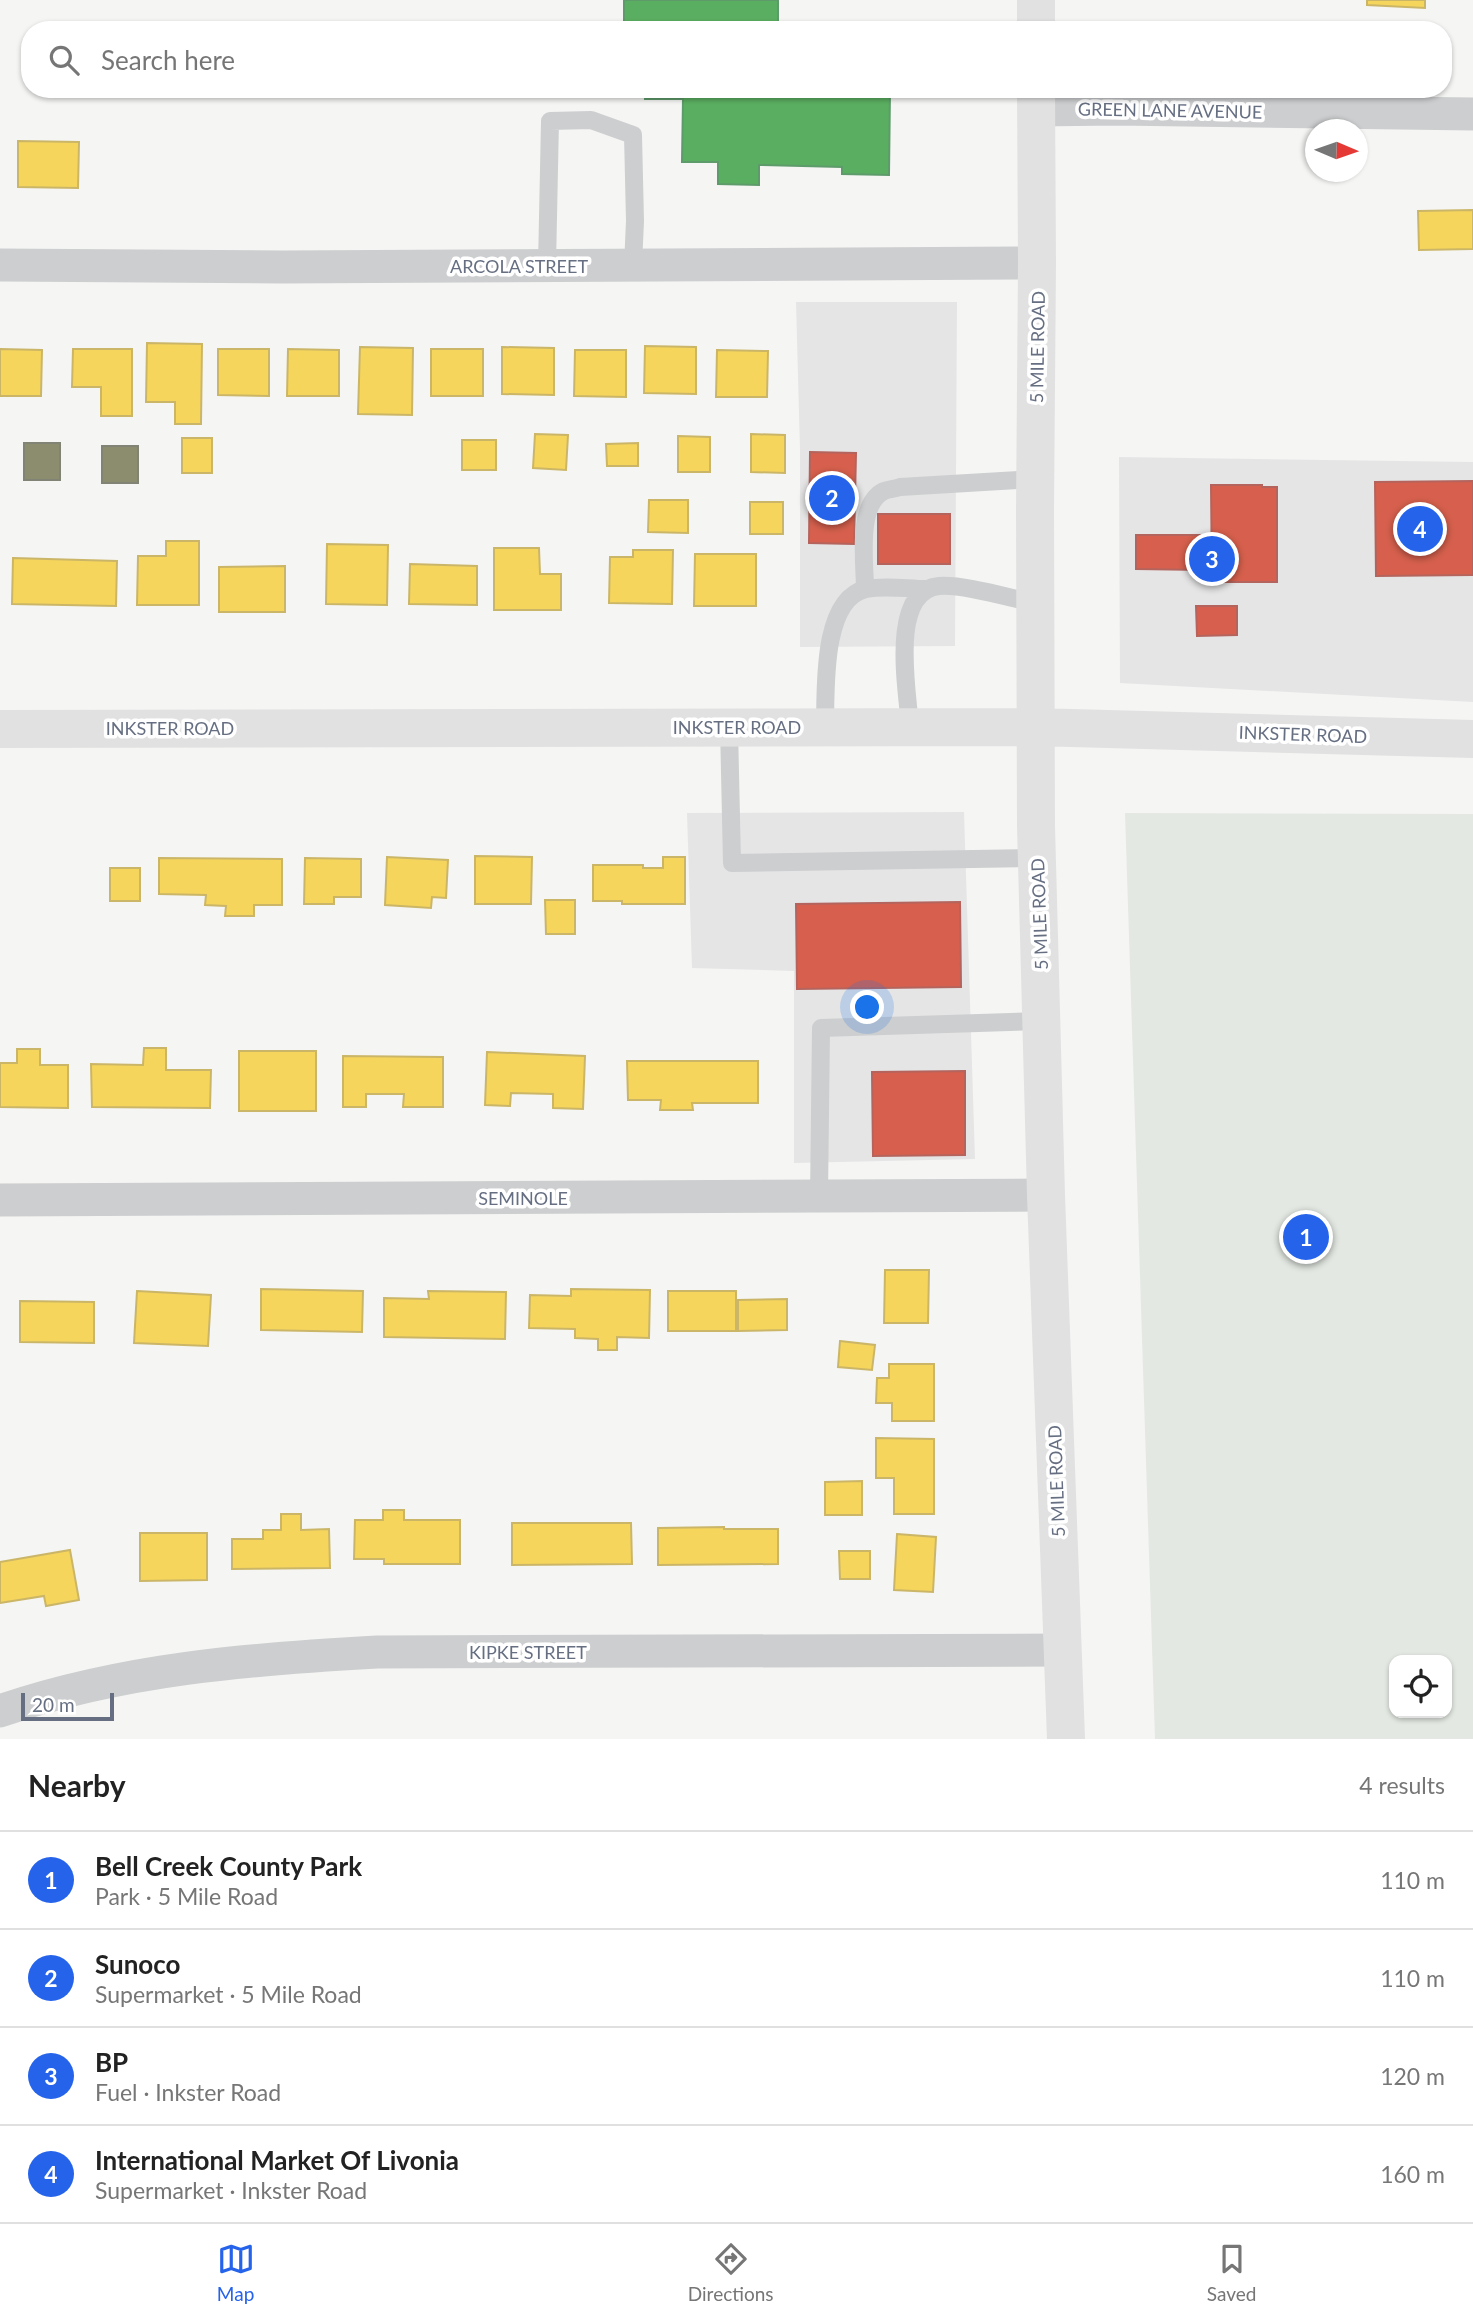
<!DOCTYPE html>
<meta charset="utf-8">
<style>
:root{--surface:#fff;--page:#f2f2f2;--text:#222;--muted:#767676;--line:#e0e0e0;--accent:#2563eb}
body{margin:0;font-family:Lato,sans-serif;background:var(--page);color:var(--text)}
.controls{position:absolute;right:21px;bottom:21px;display:grid;overflow:hidden;border-radius:14px;box-shadow:0 2px 5px #0004}
.controls button{width:63px;height:63px;display:grid;place-items:center;padding:0;border:0;border-bottom:2px solid var(--line);background:var(--surface);color:var(--text);font:35px sans-serif}
.compass{position:absolute;left:1305px;top:119px;width:63px;height:63px;border-radius:50%;background:var(--surface);box-shadow:0 2px 5px #0004;rotate:92deg}
.scale{position:absolute;left:21px;bottom:18px;width:93px;box-sizing:border-box;padding-left:7px;border:4px solid #666f82;border-top:0;font-size:19px;line-height:24px;white-space:nowrap;color:#666f82;-webkit-text-stroke:5px #fff;paint-order:stroke}
.you{position:absolute;left:868px;top:1008px;width:24px;height:24px;margin:-18px;border:5px solid #fff;border-radius:50%;background:#1a73e8;box-shadow:0 0 0 10px #1a73e833}
.badge{display:grid;place-items:center;width:46px;height:46px;border-radius:50%;background:var(--accent);color:#fff;font-size:23px;font-weight:700}
.pin{position:absolute;translate:-50% -50%;border:4px solid #fff;box-shadow:0 2px 7px #0006}
.list{margin:0;padding:0;list-style:none}
h2{display:flex;justify-content:space-between;align-items:center;height:91px;margin:0;padding:0 28px;font-size:30px}
h2 small{font-size:23px;font-weight:400;color:var(--muted)}
.list li{display:grid;grid-template-columns:46px 1fr auto;gap:21px;align-items:center;box-sizing:border-box;height:98px;padding:0 28px;border-top:2px solid var(--line)}
.list b{display:block;font-size:26px;white-space:nowrap}
.list p{margin:0;font-size:23px;white-space:nowrap;color:var(--muted)}
.list em{font-size:23px;font-style:normal;color:var(--muted)}
.icon{flex:none;width:38px;height:38px;fill:none;stroke:currentColor;stroke-width:2;stroke-linecap:round;stroke-linejoin:round}
.map{position:relative;flex:none;width:1473px;height:1739px;overflow:hidden}
.search{position:absolute;background:var(--surface);box-shadow:0 2px 5px #0004;left:21px;right:21px;top:21px;height:77px;display:flex;align-items:center;gap:18px;box-sizing:border-box;padding:0 24px;border-radius:28px;color:var(--muted);font-size:26px}
.sheet{height:483px;background:var(--surface)}
nav{display:flex;justify-content:space-around;align-items:center;box-sizing:border-box;height:98px;border-top:2px solid var(--line);background:var(--surface);font-size:19px;color:var(--muted)}
nav a{display:grid;justify-items:center;gap:4px}
nav .on{color:var(--accent)}
.map>svg:first-child{display:block}
.built{fill:#e5e5e6}
.green{fill:#e3e8e2;fill-rule:evenodd}
.homes{fill:#f6d55c;stroke:#cbb667;stroke-width:2}
.shops{fill:#d6604d;stroke:#b4645d;stroke-width:2}
.public{fill:#5aae61;stroke:#5e9b6b;stroke-width:2}
.industry{fill:#8c8c6e;stroke:#818374;stroke-width:2}
.lines{fill:none;stroke-linecap:round;stroke-linejoin:round}
.service{stroke:#cdcecf;stroke-width:18}
.minor{stroke:#cdcecf;stroke-width:33}
.secondary{stroke:#e1e1e1;stroke-width:38}
.labels{text-anchor:middle;dominant-baseline:central;stroke-width:7;stroke-linejoin:round;paint-order:stroke}
.street-label{font-size:18px;fill:#666f82;stroke:#fff}
</style>
<div class="map">
<svg width="1473" height="1739" viewBox="0 0 1473 1739">
<rect width="100%" height="100%" fill="#f5f5f4"/>
<path class="built" d="M796 302H957L955 646 800 647V449Z
M1119 457 1473 462V702L1120 683Z
M964 812 975 1159 794 1163V971L692 968 687 813Z"/>
<path class="green" d="M1125 813 1473 814V1739H1155ZM1447 1660V1713H1394V1660Z"/>
<path class="homes" d="M1367 0H1425V8L1367 5Z
M18 141 79 142 78 188 18 187Z
M1473 210V249L1419 250 1418 211Z
M147 343 202 344 201 424H175V402H146Z
M645 346 696 347V394L644 393Z
M360 347 413 348 412 415 358 414Z
M502 347 554 348V395L502 394Z
M0 349 42 350 41 396H0Z
M73 349H132V416H101V387H72Z
M218 349H269V396L218 395Z
M288 349 339 350V396H287Z
M431 349H483V396H431Z
M575 350H626V397L574 396Z
M717 350 768 351 767 397H716Z
M535 434 568 435 566 470 533 468Z
M751 434 785 435V473L751 472Z
M678 436 710 437V472H678Z
M182 438H212V473H182Z
M462 440H496V470H462Z
M638 443V466H607L606 444Z
M649 500H688V533L648 532Z
M750 502H783V534H750Z
M166 541H199V605H137L138 556H166Z
M327 544 388 545 387 605 326 604Z
M494 548H539L540 574H561V610H494Z
M633 550H673L672 604 609 603 610 557H633Z
M695 554H756V606H694Z
M13 558 117 561 116 606 12 604Z
M410 564 477 566V605L409 604Z
M285 566V612H219V567Z
M475 856 532 857 531 904H475Z
M387 857 448 860 446 898 432 897 431 908 385 905Z
M663 857H685V904H622V901H593V865H643V868H663Z
M159 858 282 859V905H254V916H225L226 906 205 905 206 895 159 894Z
M305 858 361 859V897H334V904H304Z
M110 868H140V901H110Z
M545 900H575V934H546Z
M144 1048H166V1070H211L210 1108 92 1107 91 1064 143 1065Z
M17 1049H40V1065H68V1108L0 1107V1063H17Z
M239 1051H316V1111H239Z
M487 1052 585 1056 583 1109 553 1108V1094L511 1093 510 1106 485 1105Z
M343 1056 443 1057V1107H403L404 1094H366V1107H343Z
M627 1061H758V1103H692L693 1110H660L661 1100H628Z
M885 1270H929L928 1323H884Z
M261 1289 363 1291 362 1332 261 1330Z
M571 1289 650 1290 649 1338 617 1337V1350H598V1339L575 1338V1329L529 1328 530 1295 571 1296Z
M137 1291 211 1295 208 1346 134 1343Z
M428 1291 506 1292 505 1339 384 1337V1298L429 1299Z
M668 1291H736V1331H668Z
M787 1299V1330L738 1331V1300Z
M20 1301 94 1302V1343L20 1342Z
M840 1341 875 1345 872 1370 838 1367Z
M889 1364H934V1421H892V1403H876L877 1378H889Z
M876 1438 934 1439V1514H894V1478H876Z
M862 1481V1515H825V1482Z
M383 1510H404V1520H460V1564H384V1559H354L355 1520H383Z
M281 1514H301V1530L329 1529 330 1568 232 1569V1539H263V1530H281Z
M512 1523H631L632 1564 512 1565Z
M724 1527V1529H778V1564L658 1565V1528Z
M140 1533H207V1580L140 1581Z
M897 1534 936 1537 933 1592 894 1590Z
M70 1550 79 1600 46 1606 44 1596 0 1603V1562Z
M839 1551H870V1579H840Z"/>
<path class="shops" d="M810 452 856 453 854 544 809 543Z
M1473 481V575L1376 576 1375 482Z
M1211 485H1262V487H1277V582H1212Z
M878 514H950V564H878Z
M1136 535H1204V570L1136 569Z
M1196 606H1237V635L1197 636Z
M960 902 961 987 797 989 796 904Z
M965 1071V1155L873 1156 872 1072Z"/>
<path class="public" d="M624 0H778V30H624Z
M646 89 890 90 889 175 842 174V167L759 165V185L718 184V162H682L683 99H645Z"/>
<path class="industry" d="M24 443H60V480H24Z
M102 446H138V483H102Z"/>
<g class="lines">
<path class="service" d="M547 266 550 121 591 120 633 135 635 221 633 266
M865 589C865 564 856 504 884 491 889 489 895 489 900 487L1036 479
M729 727 732 863 1037 858
M825 727C826 691 821 599 866 589 885 585 908 589 927 589
M910 727C908 693 888 591 939 586 963 584 1010 598 1035 603
M819 1197 821 1028 1042 1021"/>
<path class="minor" d="M1036 110 1117 109 1473 114
M0 265 282 267 1037 263
M0 1200 1046 1195
M0 1711C122 1669 250 1659 377 1652L1063 1650"/>
<path class="secondary" d="M1036 30V0
M1036 89 1037 263 1035 511 1036 826 1046 1195 1066 1739
M0 729 1035 727 1473 739"/>
</g>
<g class="labels">
<g class="street-label">
<text transform="translate(1170 110) rotate(1)">GREEN LANE AVENUE</text>
<text x="519" y="266">ARCOLA STREET</text>
<text transform="translate(1037 347) rotate(-89)">5 MILE ROAD</text>
<text x="737" y="727">INKSTER ROAD</text>
<text x="170" y="728">INKSTER ROAD</text>
<text transform="translate(1303 734) rotate(2)">INKSTER ROAD</text>
<text transform="translate(1039 914) rotate(-92)">5 MILE ROAD</text>
<text x="523" y="1198">SEMINOLE</text>
<text transform="translate(1056 1481) rotate(-92)">5 MILE ROAD</text>
<text x="528" y="1652">KIPKE STREET</text>
</g>
</g>
</svg>
<div class="controls">
<button><svg class="icon" aria-label="locate" viewBox="0 0 24 24"><circle cx="12" cy="12" r="6"/><path d="M12 2v4M12 18v4M2 12h4M18 12h4"/></svg></button>
</div>
<svg class="compass" viewBox="-18 -18 36 36"><path d="M0-13l5 13h-10z" fill="#e53935"/><path d="M0 13l5-13h-10z" fill="#767676"/></svg>
<div class="scale">20 m</div>
<div class="you"></div>
<div class="pin badge" style="left:1306px;top:1237px">1</div>
<div class="pin badge" style="left:832px;top:498px">2</div>
<div class="pin badge" style="left:1212px;top:559px">3</div>
<div class="pin badge" style="left:1420px;top:529px">4</div>
<div class="search"><svg class="icon" aria-label="search" viewBox="0 0 24 24"><circle cx="10" cy="10" r="6"/><path d="M15 15l6 6"/></svg>Search here</div>
</div>
<section class="sheet">
<h2>Nearby<small>4 results</small></h2>
<ul class="list">
<li><span class="badge">1</span><div><b>Bell Creek County Park</b><p>Park · 5 Mile Road</p></div><em>110 m</em></li>
<li><span class="badge">2</span><div><b>Sunoco</b><p>Supermarket · 5 Mile Road</p></div><em>110 m</em></li>
<li><span class="badge">3</span><div><b>BP</b><p>Fuel · Inkster Road</p></div><em>120 m</em></li>
<li><span class="badge">4</span><div><b>International Market Of Livonia</b><p>Supermarket · Inkster Road</p></div><em>160 m</em></li>
</ul>
</section>
<nav>
<a class="on"><svg class="icon" aria-label="map" viewBox="0 0 24 24"><path d="M3 6l6-2 6 2 6-2v14l-6 2-6-2-6 2zM9 4v14M15 6v14"/></svg>Map</a>
<a><svg class="icon" aria-label="directions" viewBox="0 0 24 24"><path d="M12 3l9 9-9 9-9-9zM9 14v-3h6M13 9l2 2-2 2"/></svg>Directions</a>
<a><svg class="icon" aria-label="saved" viewBox="0 0 24 24"><path d="M7 4h10v16l-5-4-5 4z"/></svg>Saved</a>
</nav>
